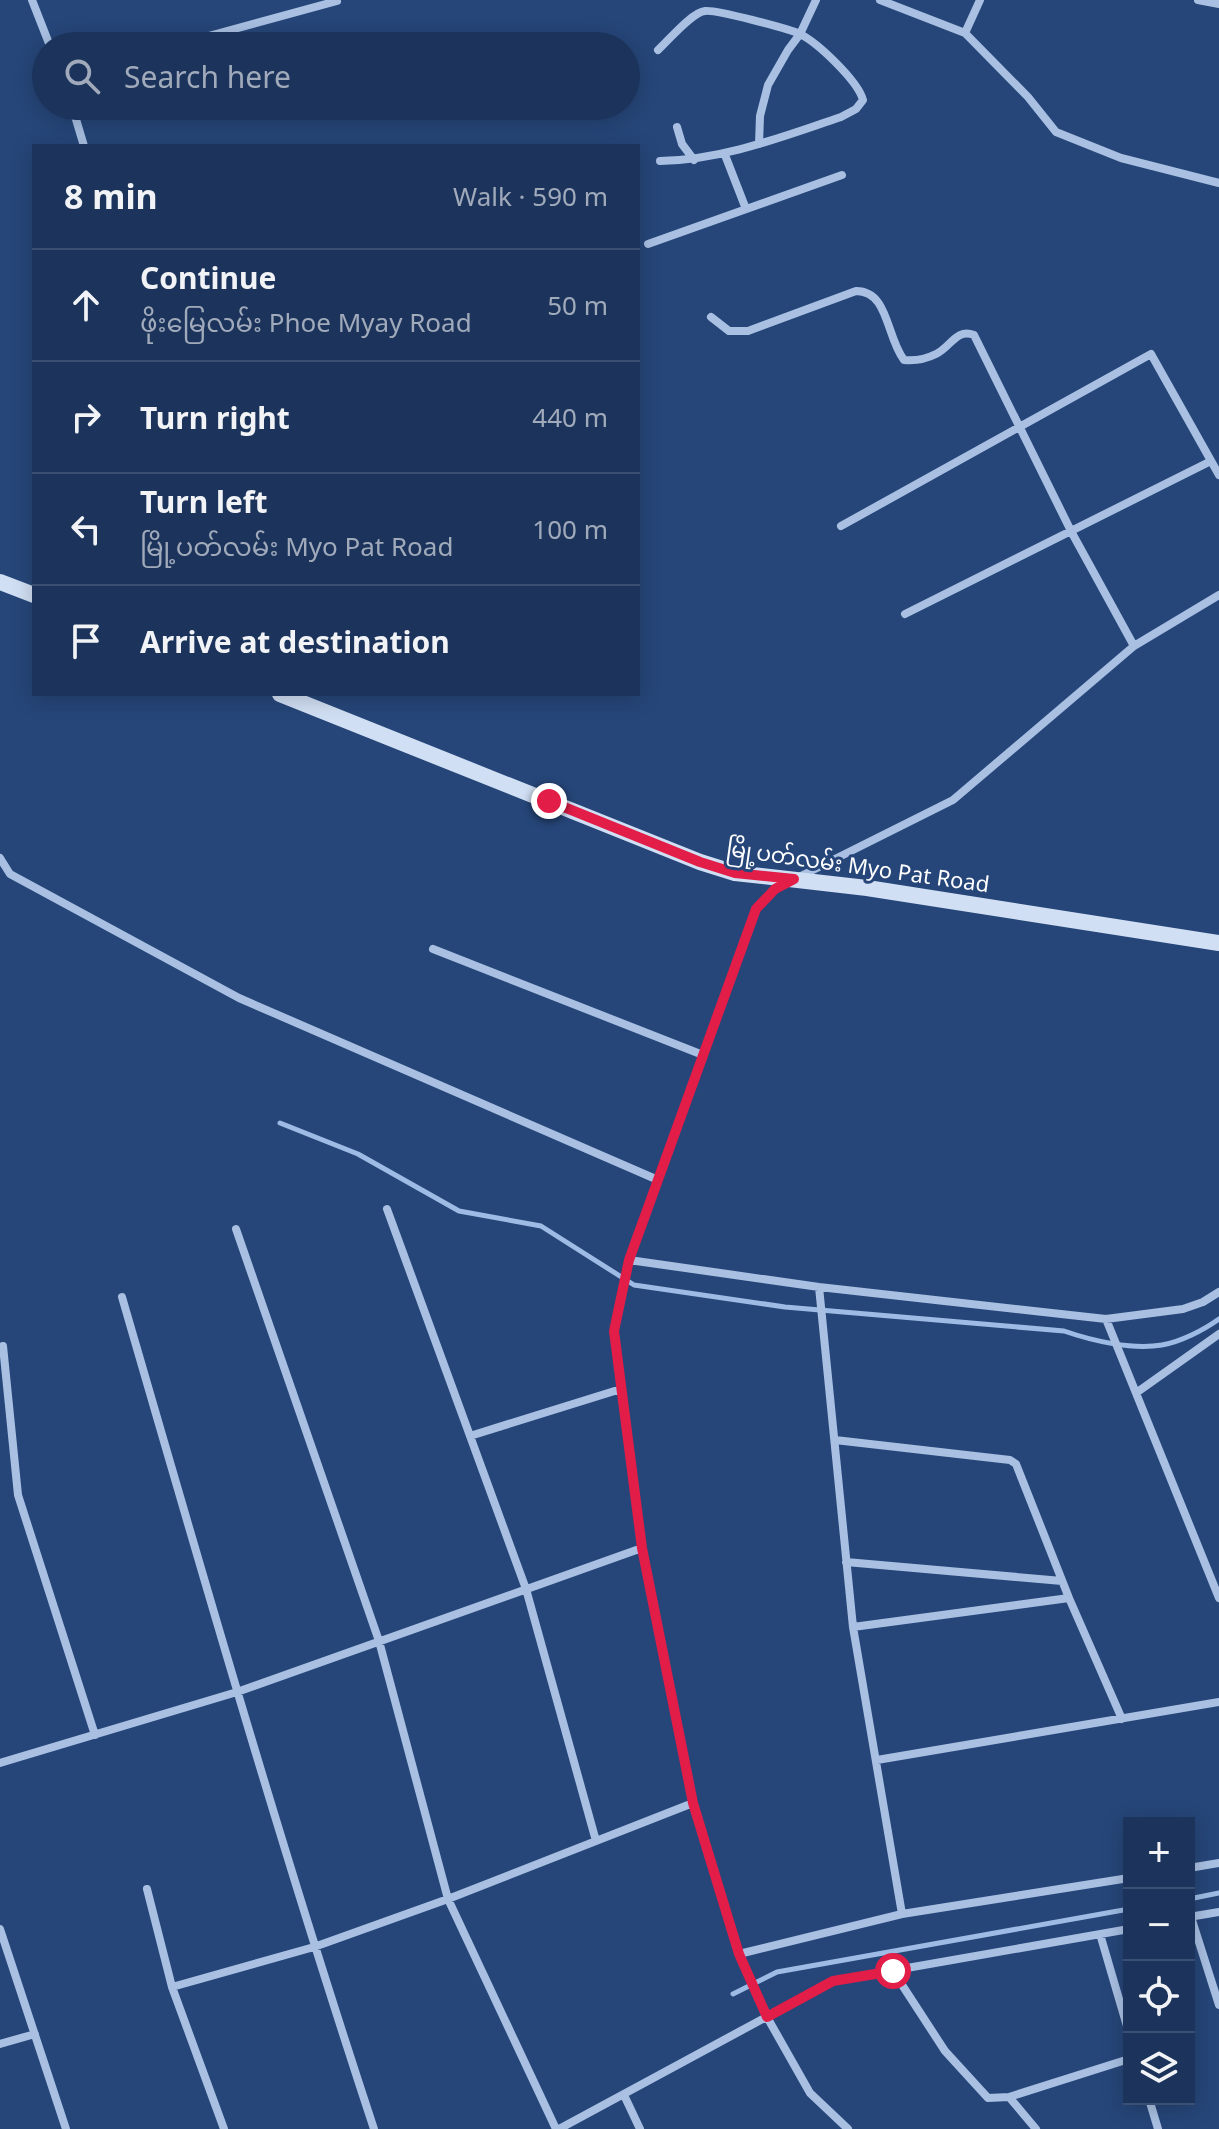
<!DOCTYPE html>
<meta charset="utf-8">
<style>
:root{--surface:#1c345b;--page:#253c61;--text:#f1f3f6;--muted:#a0aabb;--line:#3a4f71}
body{margin:0;font-family:"Noto Sans","Noto Sans Myanmar",sans-serif;background:var(--page);color:var(--text)}
.controls{position:absolute;right:24px;bottom:24px;display:grid;overflow:hidden;border-radius:0px;box-shadow:0 4px 20px #0003}
.controls button{width:72px;height:72px;display:grid;place-items:center;padding:0;border:0;border-bottom:2px solid var(--line);background:var(--surface);color:var(--text);font:40px sans-serif}
.stop{position:absolute;width:24px;height:24px;margin:-18px;border:6px solid #e11d48;border-radius:50%;background:#fff}
.stop.end{background:#e11d48;border-color:#fff;box-shadow:0 2px 8px #0008}
.list{margin:0;padding:0;list-style:none}
h2{display:flex;justify-content:space-between;align-items:center;height:104px;margin:0;padding:0 32px;font-size:34px}
h2 small{font-size:26px;font-weight:400;color:var(--muted)}
.list li{display:grid;grid-template-columns:52px 1fr auto;gap:24px;align-items:center;box-sizing:border-box;height:112px;padding:0 32px;border-top:2px solid var(--line)}
.list b{display:block;font-size:30px;white-space:nowrap}
.list p{margin:0;font-size:26px;white-space:nowrap;color:var(--muted)}
.list em{font-size:26px;font-style:normal;color:var(--muted)}
.icon{flex:none;width:44px;height:44px;fill:none;stroke:currentColor;stroke-width:2;stroke-linecap:round;stroke-linejoin:round}
.map{position:relative;flex:none;width:1219px;height:2129px;overflow:hidden}
.search{position:absolute;background:var(--surface);box-shadow:0 4px 20px #0003;left:32px;top:32px;width:608px;height:88px;display:flex;align-items:center;gap:20px;box-sizing:border-box;padding:0 28px;border-radius:44px;color:var(--muted);font-size:30px}
.panel{position:absolute;background:var(--surface);box-shadow:0 4px 20px #0003;left:32px;top:144px;width:608px;height:552px;border-radius:0px}
.map>svg:first-child{display:block}
.lines{fill:none;stroke-linecap:round;stroke-linejoin:round}
.stream{stroke:#9dbbe4;stroke-width:5}
.minor{stroke:#a9c0e3;stroke-width:8}
.secondary{stroke:#d1dff4;stroke-width:16}
.route{stroke:#e11d48;stroke-width:10}
.labels{text-anchor:middle;dominant-baseline:central;stroke-width:6;stroke-linejoin:round;paint-order:stroke}
.street-label{font-size:22px;fill:#fff;stroke:#264679}
</style>
<div class="map">
<svg width="1219" height="2129" viewBox="0 0 1219 2129">
<rect width="100%" height="100%" fill="#264679"/>
<g class="lines">
<path class="stream" d="M280 1123 358 1154 459 1211 541 1226 634 1285 785 1307 1064 1331C1093 1341 1132 1350 1162 1345 1180 1342 1204 1330 1219 1319
M1189 1899 1219 1893
M733 1994 777 1972 1129 1909"/>
<path class="minor" d="M32 0 50 46
M880 0 965 33 1028 97 1056 132 1121 158 1219 183
M1198 0 1219 4
M965 33 980 0
M172 46 337 1
M658 50C668 41 692 12 705 11 715 9 789 29 800 34 818 43 858 81 863 100L856 109 841 117C781 137 723 160 660 161
M72 106 84 146
M677 127 682 144 694 160
M759 144 760 116 768 85 788 50 800 34 816 0
M725 155 746 209
M648 244 842 175
M711 317 729 331H748L856 291C889 291 886 337 904 360 915 361 926 359 936 354 951 347 956 328 974 335L1072 533 1134 646
M841 526 1151 354 1219 475
M905 614 1211 461
M0 858 10 874 239 998 658 1180
M433 949 703 1055
M387 1209 526 1589 596 1841
M236 1229 379 1641 448 1899 556 2129
M629 1260 819 1287 1106 1319 1183 1309 1203 1302 1219 1292
M819 1287 853 1627 902 1914
M122 1297C203 1576 283 1854 374 2129
M1106 1319 1219 1598
M3 1346 18 1495 95 1735
M1136 1393 1219 1334
M470 1436 621 1389
M835 1440 1010 1460 1016 1464 1069 1598 1122 1719
M846 1562 1062 1581
M853 1627 1069 1598
M877 1760 1219 1702
M0 1763 237 1692 642 1548
M1189 1868 1219 1863
M147 1889 172 1987 224 2129
M1189 1917 1219 1912
M1191 1917 1219 2005
M0 1929 66 2129
M1100 1934 1129 2033
M739 1954 902 1914 1129 1878
M893 1971 945 2051 988 2098 1009 2097 1036 2129
M172 1987 314 1947 448 1899 693 1803
M0 2044 35 2034
M624 2095 640 2129
M1009 2097 1129 2059
M1149 2099 1158 2129
M559 2129 833 1981 1129 1929
M848 2129 810 2093 767 2017 739 1954 693 1803 642 1548 614 1331 629 1260 756 909 775 889 953 800 1134 646 1219 595"/>
<path class="secondary" d="M0 582 34 595
M280 694 700 862 735 873 867 888 1219 943"/>
</g>
<g class="lines">
<path class="route" d="M549 801 700 862 735 873 794 879 775 889 756 909 629 1260 614 1331 642 1548 693 1803 739 1954 767 2017 833 1981 893 1971"/>
</g>
<g class="labels">
<g class="street-label">
<text transform="translate(858 865) rotate(8)">မြို့ပတ်လမ်း Myo Pat Road</text>
</g>
</g>
</svg>
<div class="controls">
<button>+</button>
<button>−</button>
<button><svg class="icon" aria-label="locate" viewBox="0 0 24 24"><circle cx="12" cy="12" r="6"/><path d="M12 2v4M12 18v4M2 12h4M18 12h4"/></svg></button>
<button><svg class="icon" aria-label="layers" viewBox="0 0 24 24"><path d="M12 4l9 5-9 5-9-5zM3 14l9 5 9-5"/></svg></button>
</div>
<div class="stop" style="left:893px;top:1971px"></div>
<div class="stop end" style="left:549px;top:801px"></div>
<div class="search"><svg class="icon" aria-label="search" viewBox="0 0 24 24"><circle cx="10" cy="10" r="6"/><path d="M15 15l6 6"/></svg>Search here</div>
<section class="panel">
<h2>8 min<small>Walk · 590 m</small></h2>
<ul class="list">
<li><svg class="icon" aria-label="ahead" viewBox="0 0 24 24"><path d="M12 20V5M6 11l6-6 6 6"/></svg><div><b>Continue</b><p>ဖိုးမြေလမ်း Phoe Myay Road</p></div><em>50 m</em></li>
<li><svg class="icon" aria-label="right" viewBox="0 0 24 24"><path d="M7 20v-9h11M14 6l5 5-5 5"/></svg><div><b>Turn right</b></div><em>440 m</em></li>
<li><svg class="icon" aria-label="left" viewBox="0 0 24 24"><path d="M17 20v-9H6M10 6l-5 5 5 5"/></svg><div><b>Turn left</b><p>မြို့ပတ်လမ်း Myo Pat Road</p></div><em>100 m</em></li>
<li><svg class="icon" aria-label="arrive" viewBox="0 0 24 24"><path d="M6 21V4h12l-3 4 3 4H6"/></svg><div><b>Arrive at destination</b></div></li>
</ul>
</section>
</div>
